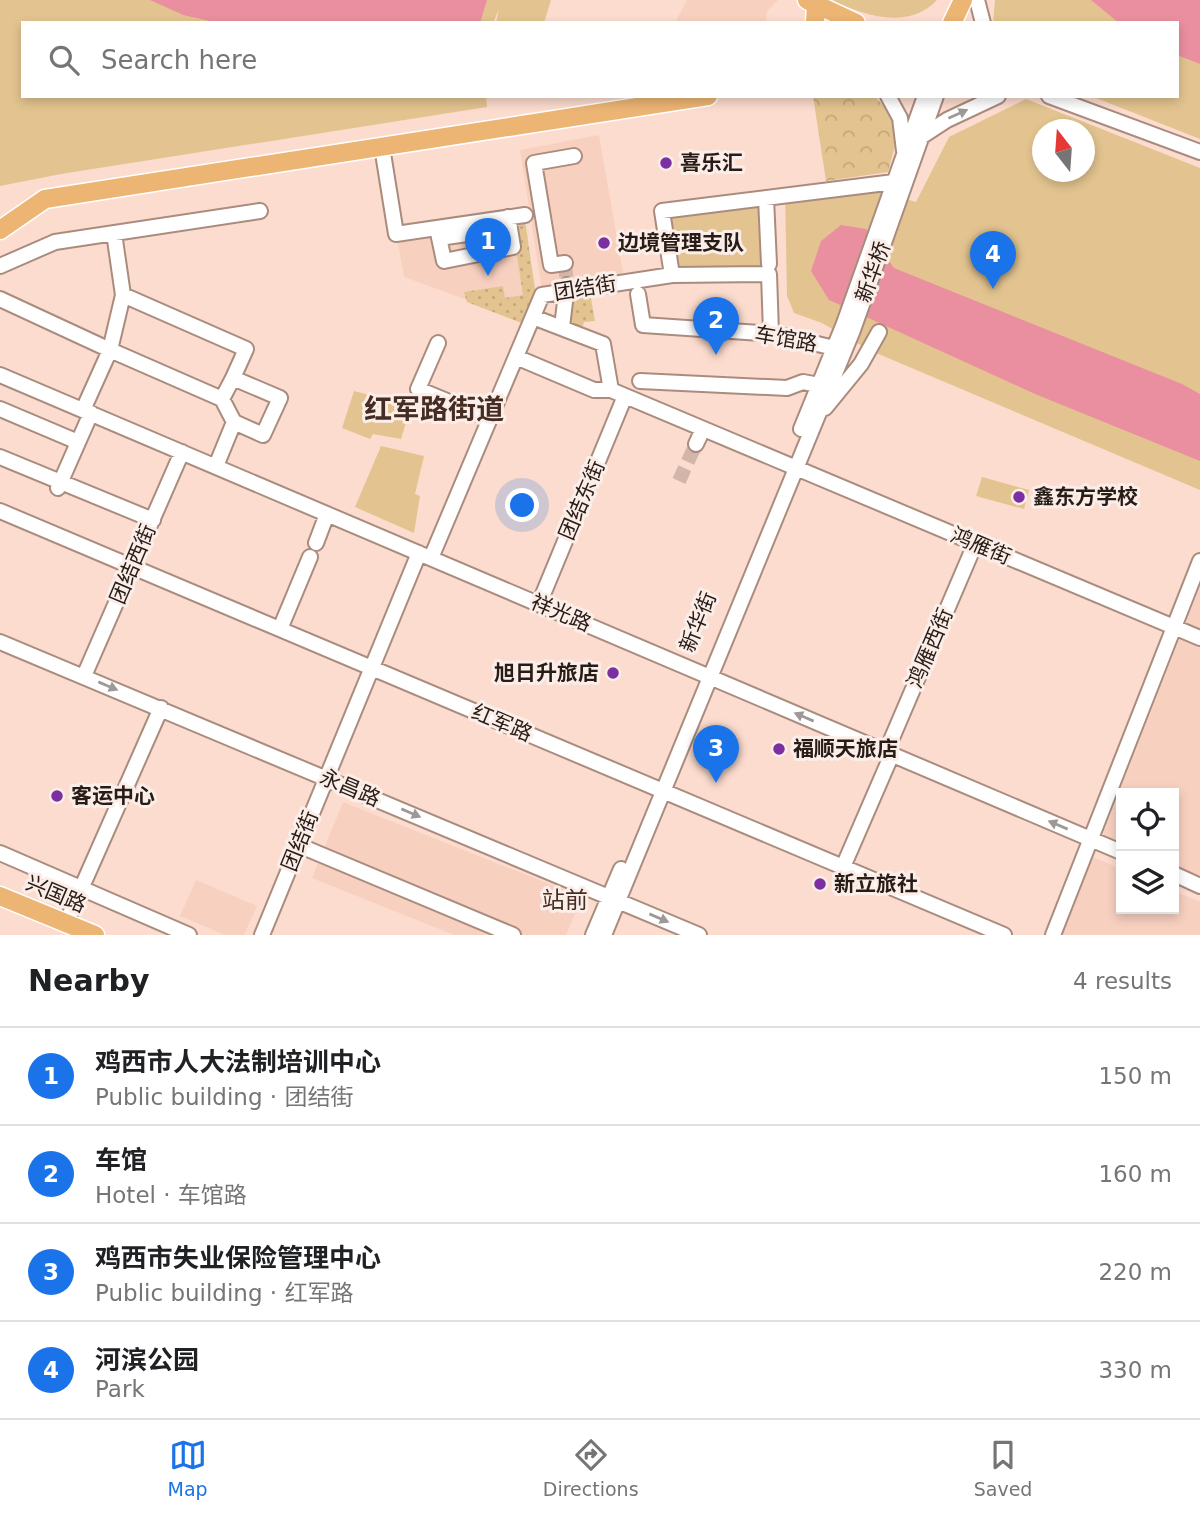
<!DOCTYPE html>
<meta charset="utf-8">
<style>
:root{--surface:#fff;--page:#f2f2f2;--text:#202124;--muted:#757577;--line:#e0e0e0;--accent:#1a73e8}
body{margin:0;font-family:"DejaVu Sans","Noto Sans SC",sans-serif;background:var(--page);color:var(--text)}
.controls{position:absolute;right:21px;bottom:21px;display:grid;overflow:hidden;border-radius:0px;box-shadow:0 4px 10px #0003}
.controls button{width:63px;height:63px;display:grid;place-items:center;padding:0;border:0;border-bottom:2px solid var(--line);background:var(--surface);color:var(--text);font:35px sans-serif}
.compass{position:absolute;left:1032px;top:119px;width:63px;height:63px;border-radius:50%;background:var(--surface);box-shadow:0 4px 10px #0003;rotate:343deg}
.you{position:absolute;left:523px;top:506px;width:24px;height:24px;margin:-18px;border:5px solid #fff;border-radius:50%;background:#1a73e8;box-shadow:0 0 0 10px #1a73e833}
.badge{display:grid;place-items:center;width:46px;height:46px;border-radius:50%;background:var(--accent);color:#fff;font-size:23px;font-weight:700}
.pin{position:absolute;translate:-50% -58px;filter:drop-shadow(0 2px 4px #0008)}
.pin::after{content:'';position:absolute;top:37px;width:24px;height:21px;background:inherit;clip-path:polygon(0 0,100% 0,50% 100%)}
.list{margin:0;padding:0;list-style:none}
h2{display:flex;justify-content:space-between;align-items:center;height:91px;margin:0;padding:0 28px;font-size:30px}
h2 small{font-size:23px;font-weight:400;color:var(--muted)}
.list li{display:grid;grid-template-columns:46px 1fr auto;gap:21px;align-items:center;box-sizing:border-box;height:98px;padding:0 28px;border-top:2px solid var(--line)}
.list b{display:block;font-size:26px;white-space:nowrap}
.list p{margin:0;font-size:23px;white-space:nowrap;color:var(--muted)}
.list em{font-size:23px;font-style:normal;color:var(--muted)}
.icon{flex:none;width:38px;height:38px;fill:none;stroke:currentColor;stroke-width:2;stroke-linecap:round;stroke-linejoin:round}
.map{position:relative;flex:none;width:1200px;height:935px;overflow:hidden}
.search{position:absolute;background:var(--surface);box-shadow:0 4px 10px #0003;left:21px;right:21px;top:21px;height:77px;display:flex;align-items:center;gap:18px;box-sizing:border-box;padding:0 24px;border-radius:0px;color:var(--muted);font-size:26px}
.sheet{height:483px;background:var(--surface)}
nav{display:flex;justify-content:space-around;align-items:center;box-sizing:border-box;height:98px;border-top:2px solid var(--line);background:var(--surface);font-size:19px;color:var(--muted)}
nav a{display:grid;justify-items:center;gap:4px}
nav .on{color:var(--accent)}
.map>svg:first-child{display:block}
.built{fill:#f8d0bf}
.grass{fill:url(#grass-dots)}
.forest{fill:url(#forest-crowns)}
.park{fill:#e3c490;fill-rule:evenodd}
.water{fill:#ea8fa0}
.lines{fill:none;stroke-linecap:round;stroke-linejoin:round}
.minor-tunnel{stroke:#d2b6a9;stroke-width:14;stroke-dasharray:14 7;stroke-linecap:butt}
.minor-casing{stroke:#aa8c7f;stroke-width:18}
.major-casing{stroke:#fff;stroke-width:21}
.minor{stroke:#fff;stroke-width:14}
.major{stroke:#ecb574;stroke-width:18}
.oneway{fill:#9e9997}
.poi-dot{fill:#7c2fa0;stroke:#fbede8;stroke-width:2.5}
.labels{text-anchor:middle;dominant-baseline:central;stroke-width:6;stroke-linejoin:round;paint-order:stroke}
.poi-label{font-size:21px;font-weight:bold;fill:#281c17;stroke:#fbede8;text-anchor:start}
.street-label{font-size:21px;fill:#281c17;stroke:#fbede8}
.neighbourhood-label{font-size:23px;fill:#462d23;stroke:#fbede8}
.district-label{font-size:28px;font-weight:bold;fill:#462d23;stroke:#fbede8}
</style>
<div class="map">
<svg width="1200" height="935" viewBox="0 0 1200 935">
<defs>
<pattern id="grass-dots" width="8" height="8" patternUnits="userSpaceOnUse" patternTransform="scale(1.75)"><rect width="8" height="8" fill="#e3c490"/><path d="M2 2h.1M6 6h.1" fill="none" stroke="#c3a87b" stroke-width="1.8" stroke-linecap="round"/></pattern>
<pattern id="forest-crowns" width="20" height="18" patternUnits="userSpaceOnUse" patternTransform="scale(1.75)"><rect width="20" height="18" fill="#e3c490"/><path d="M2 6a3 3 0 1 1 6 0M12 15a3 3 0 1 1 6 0" fill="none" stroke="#c3a87b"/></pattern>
</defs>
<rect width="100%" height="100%" fill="#fcdcce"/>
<path class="built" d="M687 0H778L767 11 766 23H675Z
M599 135 624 278 542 290 520 150Z
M523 224 532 294 520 319 404 277 398 243Z
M1200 586V876L1174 865V793H1121V843L1103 834Z
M343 802 582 897 566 935H454L312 878Z
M1091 856 1121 869V909H1174V891L1200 902V935H1060Z
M196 880 257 906 244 935H225L180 916Z"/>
<path class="grass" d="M525 220 536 296 524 324 467 302 464 292 503 286 505 298 523 295 512 223Z
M590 293 595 321 584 322 582 330 566 323 571 296Z"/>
<path class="forest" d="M813 96H874L901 123 888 172 826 181Z"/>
<path class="park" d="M0 0H551L544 23H496L499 9 493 23H23V96H486L487 107 61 174 0 186Z
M832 0H937C909 30 864 16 832 0Z
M995 0H1200V139L1091 96H1177V23H993Z
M1026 99 1200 168V490L869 350 822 323 794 313 787 296 785 191 871 190 916 202 949 137ZM1042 130H1084V172H1042Z
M769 206 771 268 675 271 666 218Z
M354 391 411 406 401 439 373 434 370 439 342 428Z
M381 446 424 456 415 494 420 496 414 533 355 507Z
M982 477 1029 490 1024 509 976 496Z"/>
<path class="water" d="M150 0H487L480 23H219L183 15Z
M1091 0H1200V64L1177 55V23H1119Z
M841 225 866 229 894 268 1182 384 1200 394V461L1035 394 829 300 811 271 821 241Z"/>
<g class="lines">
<path class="minor-tunnel" d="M565 263 567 285
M679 481 696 444"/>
<defs>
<path id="minor" d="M977 0 983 23
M888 96 900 118 904 151
M1049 96 1200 152
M921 137 947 120 998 96
M382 147 396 234 525 215
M766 198 769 264
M437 228 444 261 513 247 508 217
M114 233 123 295 110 350 222 399 234 422 263 435 280 398 233 378 222 399
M439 238 510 228
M565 263 551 265 534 163 574 156
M0 266 55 242 260 211
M672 275 662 211 894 182
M638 294 643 325 776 334 834 348
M123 295 246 349 233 378
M0 299 110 350 83 410
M533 317 603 344 611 390 1200 638
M562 327 567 285
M438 343 418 389 490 419
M516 357 594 390H611
M0 375 1121 852
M640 381 787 388 803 382 819 385
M825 408 861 364 879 332
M0 409 78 442
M801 429 843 326 925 96
M696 444 703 429
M0 457 153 520
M216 466 234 422
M58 488 91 413
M0 511 1004 935
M316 543 327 514
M431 558 542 295 672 275 769 274 771 333
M539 604 625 396
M280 629 310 557
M0 642 699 935
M84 676 182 452
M886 752 975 544
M298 845 513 935
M0 853 189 935
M843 867 892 754
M1174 874 1200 886
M66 923 161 708
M262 935 419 553
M593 935 621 869
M604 935 853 330 936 96
M1053 935 1200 561"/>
<path id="major" d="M807 0 856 23
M815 23 816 4
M952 23 963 0
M0 230 45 199 708 96
M0 896 95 935"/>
</defs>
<use href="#minor" class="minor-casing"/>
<use href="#major" class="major-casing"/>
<use href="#minor" class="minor"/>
<use href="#major" class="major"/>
</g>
<defs><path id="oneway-solid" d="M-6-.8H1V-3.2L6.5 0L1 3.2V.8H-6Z" transform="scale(1.75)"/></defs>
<g class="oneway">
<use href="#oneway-solid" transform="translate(958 114) rotate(-24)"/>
<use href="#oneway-solid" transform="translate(108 686) rotate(23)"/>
<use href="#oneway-solid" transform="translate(804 717) rotate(-157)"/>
<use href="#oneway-solid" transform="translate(411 813) rotate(23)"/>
<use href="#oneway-solid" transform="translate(1058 825) rotate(-157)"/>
<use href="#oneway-solid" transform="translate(659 918) rotate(23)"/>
</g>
<g class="poi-dot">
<circle cx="666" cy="163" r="7"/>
<circle cx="604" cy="243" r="7"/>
<circle cx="1019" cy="497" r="7"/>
<circle cx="613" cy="673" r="7"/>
<circle cx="779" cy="749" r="7"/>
<circle cx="57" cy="796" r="7"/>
<circle cx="820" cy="884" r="7"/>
</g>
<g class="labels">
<g class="poi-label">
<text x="680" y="163">喜乐汇</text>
<text x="618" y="243">边境管理支队</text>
<text x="1033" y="497">鑫东方学校</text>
<text x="599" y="673" text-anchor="end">旭日升旅店</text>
<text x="793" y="749">福顺天旅店</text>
<text x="71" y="796">客运中心</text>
<text x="834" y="884">新立旅社</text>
</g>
<g class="street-label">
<text transform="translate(873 272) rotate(-70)">新华桥</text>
<text transform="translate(585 288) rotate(-9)">团结街</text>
<text transform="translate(786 339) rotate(10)">车馆路</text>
<text transform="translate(582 500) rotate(-67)">团结东街</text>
<text transform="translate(981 546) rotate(23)">鸿雁街</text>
<text transform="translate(133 564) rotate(-67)">团结西街</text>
<text transform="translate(561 613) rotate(23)">祥光路</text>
<text transform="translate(698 622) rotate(-68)">新华街</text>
<text transform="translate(930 648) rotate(-67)">鸿雁西街</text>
<text transform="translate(502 723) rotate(23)">红军路</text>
<text transform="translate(350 788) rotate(23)">永昌路</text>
<text transform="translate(300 841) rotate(-68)">团结街</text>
<text transform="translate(56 894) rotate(23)">兴国路</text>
</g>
<g class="neighbourhood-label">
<text x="565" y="900">站前</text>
</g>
<g class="district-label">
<text x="434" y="409">红军路街道</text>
</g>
</g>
</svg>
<div class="controls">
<button><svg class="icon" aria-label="locate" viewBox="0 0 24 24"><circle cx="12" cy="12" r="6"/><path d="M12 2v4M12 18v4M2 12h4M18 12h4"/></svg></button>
<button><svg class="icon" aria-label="layers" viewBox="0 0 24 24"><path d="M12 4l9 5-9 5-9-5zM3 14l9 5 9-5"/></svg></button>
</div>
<svg class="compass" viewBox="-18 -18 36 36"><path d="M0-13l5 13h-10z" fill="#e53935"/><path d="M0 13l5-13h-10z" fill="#757577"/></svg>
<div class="you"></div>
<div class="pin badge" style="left:488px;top:276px">1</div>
<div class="pin badge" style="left:716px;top:355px">2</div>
<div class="pin badge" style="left:716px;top:783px">3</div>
<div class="pin badge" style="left:993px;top:289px">4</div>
<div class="search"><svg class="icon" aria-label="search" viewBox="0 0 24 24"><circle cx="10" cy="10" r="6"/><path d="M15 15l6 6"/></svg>Search here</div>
</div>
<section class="sheet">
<h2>Nearby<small>4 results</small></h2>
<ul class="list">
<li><span class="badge">1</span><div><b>鸡西市人大法制培训中心</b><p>Public building · 团结街</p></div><em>150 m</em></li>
<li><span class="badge">2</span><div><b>车馆</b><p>Hotel · 车馆路</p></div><em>160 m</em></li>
<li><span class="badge">3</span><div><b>鸡西市失业保险管理中心</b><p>Public building · 红军路</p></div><em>220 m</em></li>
<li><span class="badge">4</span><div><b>河滨公园</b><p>Park</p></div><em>330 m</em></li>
</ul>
</section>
<nav>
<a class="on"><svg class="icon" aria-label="map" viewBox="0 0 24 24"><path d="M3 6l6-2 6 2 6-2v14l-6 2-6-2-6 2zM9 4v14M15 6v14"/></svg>Map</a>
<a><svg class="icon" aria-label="directions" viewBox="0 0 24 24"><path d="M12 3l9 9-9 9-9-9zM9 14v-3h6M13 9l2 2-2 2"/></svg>Directions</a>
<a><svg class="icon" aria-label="saved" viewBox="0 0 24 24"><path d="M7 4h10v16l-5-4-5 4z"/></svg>Saved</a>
</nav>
